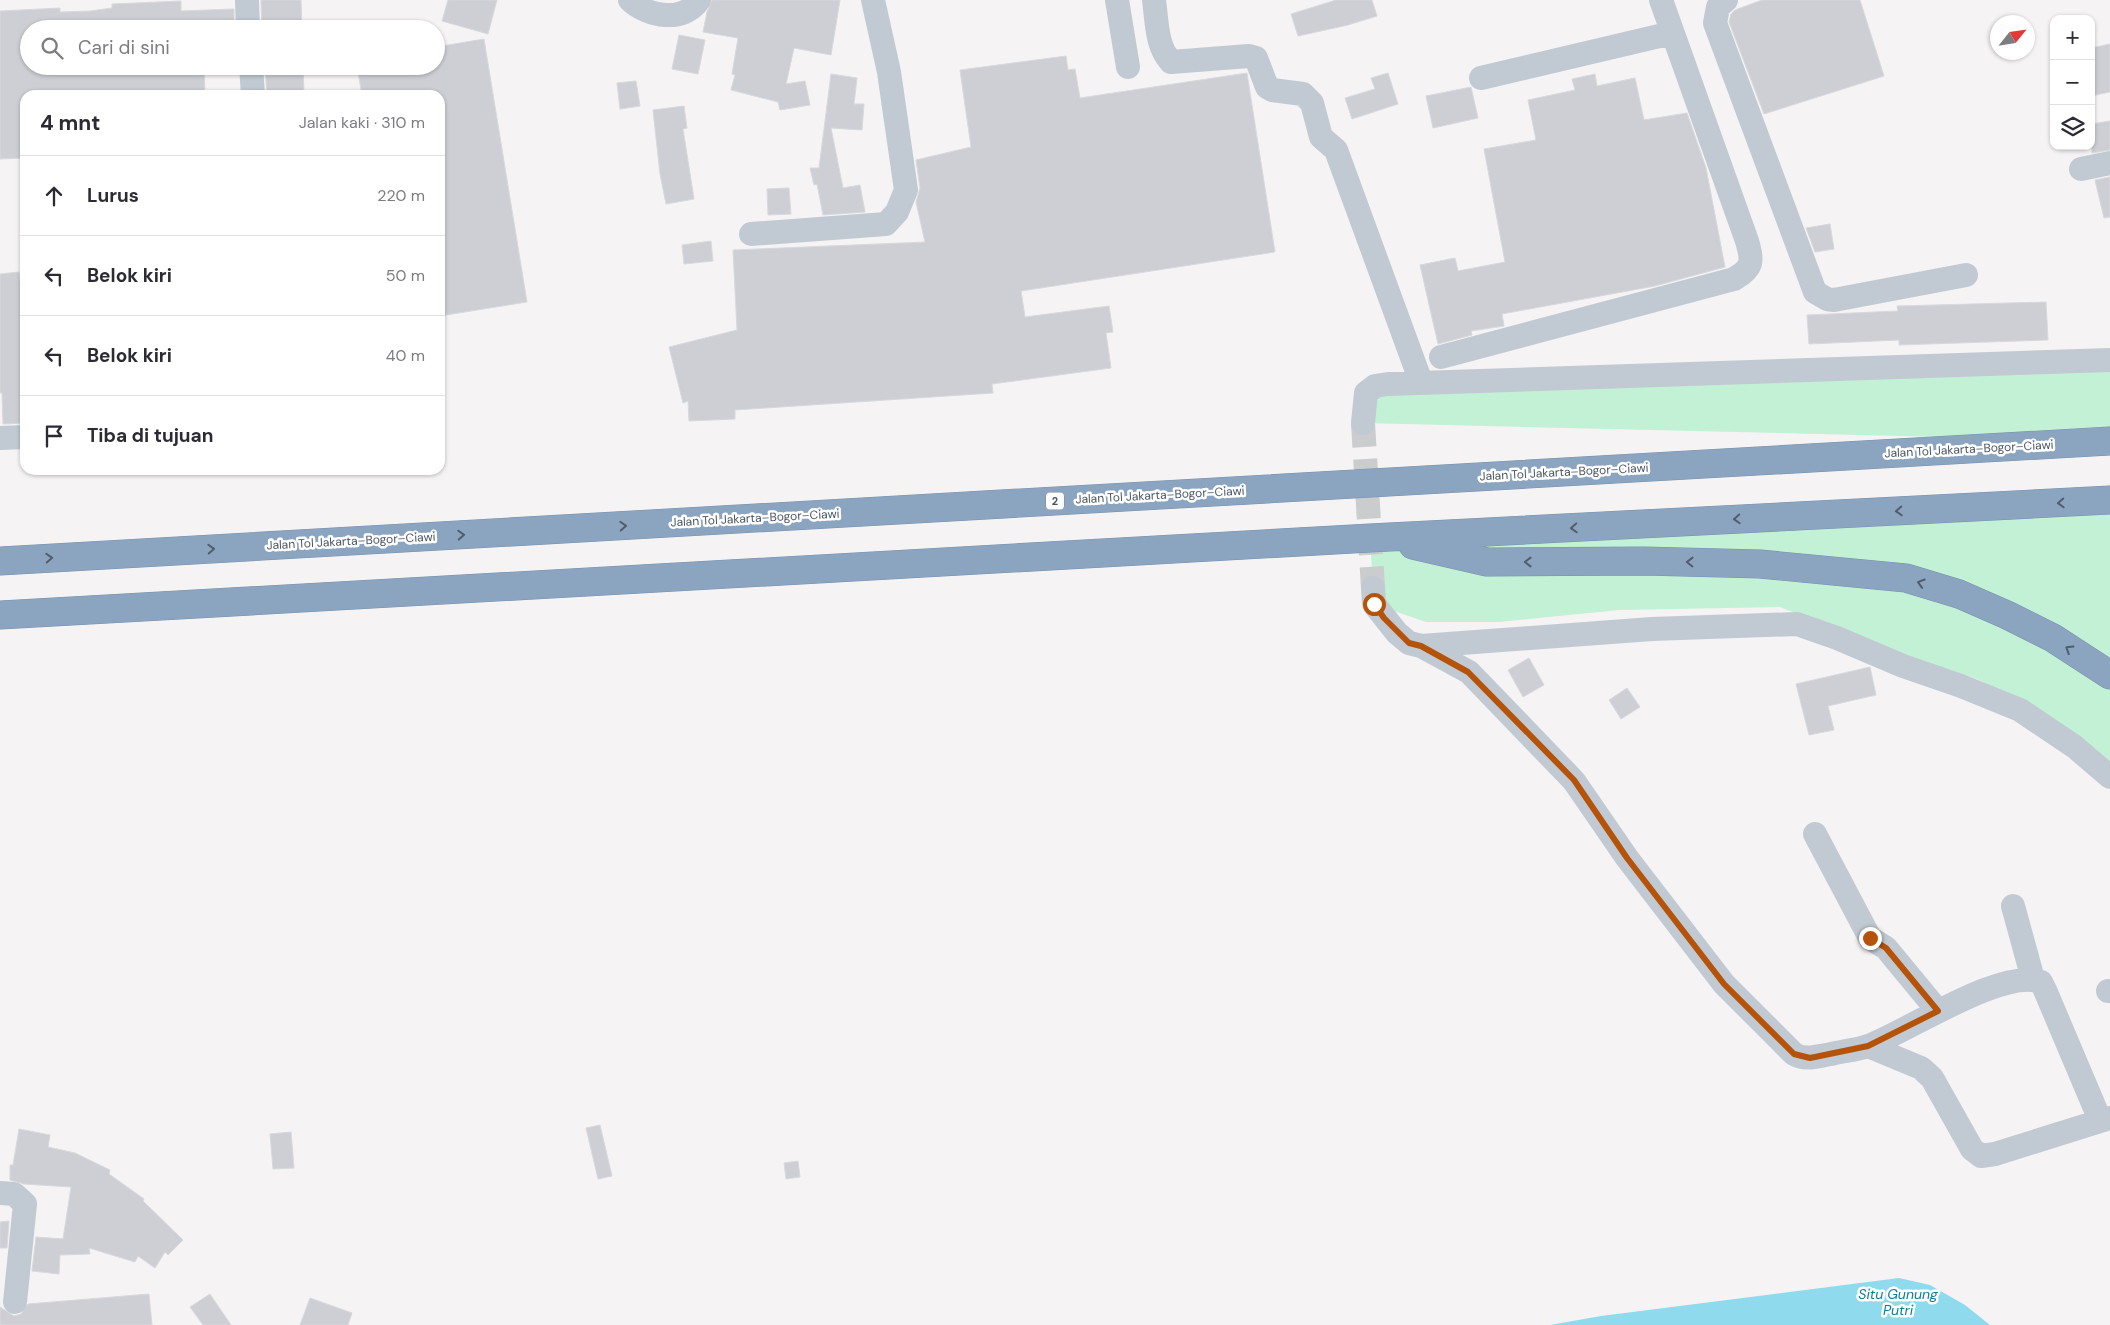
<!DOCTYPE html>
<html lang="id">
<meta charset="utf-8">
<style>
:root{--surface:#fff;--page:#f2f2f3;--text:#2b2b33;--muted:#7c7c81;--line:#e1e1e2}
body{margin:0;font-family:"DM Sans",sans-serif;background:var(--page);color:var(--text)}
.controls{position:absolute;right:15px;top:15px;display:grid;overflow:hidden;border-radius:10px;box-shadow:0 1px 4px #0004}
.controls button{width:45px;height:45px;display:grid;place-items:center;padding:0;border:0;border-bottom:1px solid var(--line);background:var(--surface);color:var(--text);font:25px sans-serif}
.compass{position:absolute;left:1990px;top:15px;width:45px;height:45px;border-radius:50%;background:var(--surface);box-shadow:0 1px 4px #0004;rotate:60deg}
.stop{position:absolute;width:15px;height:15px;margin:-11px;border:4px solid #b45309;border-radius:50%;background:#fff}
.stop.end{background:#b45309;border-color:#fff;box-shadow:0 1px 5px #0008}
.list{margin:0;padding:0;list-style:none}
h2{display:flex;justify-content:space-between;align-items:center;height:65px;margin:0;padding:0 20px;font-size:21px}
h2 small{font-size:16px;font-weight:400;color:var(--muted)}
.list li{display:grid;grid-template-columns:32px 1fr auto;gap:15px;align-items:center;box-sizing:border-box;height:80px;padding:0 20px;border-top:1px solid var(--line)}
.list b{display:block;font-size:19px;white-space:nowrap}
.list em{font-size:16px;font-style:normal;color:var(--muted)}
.icon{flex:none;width:28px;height:28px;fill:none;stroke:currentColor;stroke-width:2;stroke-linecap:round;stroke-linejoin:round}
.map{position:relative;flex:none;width:2110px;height:1325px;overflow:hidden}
.search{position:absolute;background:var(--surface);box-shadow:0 1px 4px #0004;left:20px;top:20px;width:425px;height:55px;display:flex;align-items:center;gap:12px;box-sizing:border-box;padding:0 18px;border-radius:28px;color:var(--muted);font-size:19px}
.panel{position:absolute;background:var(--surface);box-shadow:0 1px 4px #0004;left:20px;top:90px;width:425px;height:385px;border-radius:15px}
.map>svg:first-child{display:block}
.green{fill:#c3f1d5}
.water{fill:#90daee}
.building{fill:#cdcfd5;stroke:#d7d9de}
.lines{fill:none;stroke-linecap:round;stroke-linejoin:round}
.minor-tunnel{stroke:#caccce;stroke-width:24;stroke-dasharray:24 12;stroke-linecap:butt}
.highway-casing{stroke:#7690ad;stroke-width:29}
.minor{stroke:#c1cad2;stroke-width:24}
.highway{stroke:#8ba5c1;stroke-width:28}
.oneway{stroke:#505e6b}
.route{stroke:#b45309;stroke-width:6}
.labels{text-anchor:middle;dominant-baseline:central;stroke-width:5;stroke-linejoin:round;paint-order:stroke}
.shield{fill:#fff;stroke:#808990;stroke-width:1}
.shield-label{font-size:11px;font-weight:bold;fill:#4a5661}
.street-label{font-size:12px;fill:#4a5661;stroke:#fff}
.water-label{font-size:14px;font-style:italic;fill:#0c7c9b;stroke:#fff}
</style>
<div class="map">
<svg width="2110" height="1325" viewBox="0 0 2110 1325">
<rect width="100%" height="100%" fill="#f5f3f3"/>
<path class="green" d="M2110 360V441L1363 423 1366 393Z
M2110 500V766L2043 714 1977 679 1877 646 1780 607 1619 610 1499 622H1426L1374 604 1370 538Z"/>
<path class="water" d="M1899 1278 1930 1285 1965 1305 1990 1325H1550L1601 1316Z"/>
<path class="building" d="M261 0H301L302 29H262Z
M448 0H497L488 34 442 21Z
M712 0H840L831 55 794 48 786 84 805 81 810 105 780 110 778 102 731 90 735 75 732 74 738 38 703 32 707 12Z
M1336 0H1372L1377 16 1348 25 1298 36 1291 14Z
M1762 0H1860L1884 76 1764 114 1729 22 1731 14 1735 10Z
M181 1V11L234 9V29H29V66H204L205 95H25V158L0 159V11L60 8V12L90 11 112 8V4Z
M679 35 705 40 698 74 672 69Z
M484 39 527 302 440 316V95H362L357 66H436V47Z
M2110 44V92L2091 96V48Z
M1066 56 1068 70 1075 69 1080 98 1247 73 1275 252 1021 291 1025 317 1109 306 1113 332 1106 333 1111 368 992 384 993 393 735 410V419L689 421 688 401 683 403 669 347 737 330 733 250 925 242 916 202 920 188 916 160 971 147 960 70Z
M265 66H303L304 95H267Z
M1388 73 1398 104 1352 119 1345 98 1375 89 1371 78Z
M831 74 857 78 854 104H864L862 130 831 128 843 188 860 185 865 212 823 215 817 184 814 185 810 168H819Z
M1595 74 1597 86 1635 78 1644 120 1687 113 1706 168 1725 267 1655 286 1502 314 1504 326 1471 331 1472 335 1438 344 1420 265 1455 258 1458 271 1505 262 1484 149 1536 140 1528 100 1575 90 1572 79Z
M636 81 640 106 620 109 617 83Z
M1471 87 1478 118 1433 128 1426 96Z
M684 106 687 128 683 129 694 199 666 204 660 174 653 110Z
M2110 121V150L2092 153 2091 124Z
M2110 177V217L2104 218 2095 180Z
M789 188 791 214 768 215 767 189Z
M1830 224 1834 249 1815 252 1806 228Z
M711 241 713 261 684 264 682 245Z
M19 272 20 282H25V423L3 424 2 393H0V274Z
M2046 302 2048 340 1899 345V340L1809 344 1807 315 1898 311 1897 306Z
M1529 658 1544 685 1523 697 1508 670Z
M1870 667 1876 695 1828 706 1834 730 1809 735 1796 684Z
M1627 688 1640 707 1621 719 1609 700Z
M600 1125 612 1176 598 1179 586 1128Z
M19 1129 50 1135 48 1147 75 1153 110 1170 109 1174 144 1199 143 1201 183 1240 168 1255 165 1252 155 1268 138 1256 135 1262 89 1248 90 1254 60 1255 59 1274 32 1271 36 1237 63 1239 71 1187 24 1184 10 1180V1165H13Z
M291 1132 294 1168 273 1169 270 1134Z
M798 1161 800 1177 786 1179 784 1163Z
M9 1221 7 1248H0V1222Z
M149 1294 152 1325H0V1307L14 1316 21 1314 28 1304Z
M210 1294 231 1325H203L190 1307Z
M310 1298 352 1313 348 1325H300Z"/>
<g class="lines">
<path class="minor-tunnel" d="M1363 423 1373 588"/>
<defs>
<path id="highway" d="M1413 545 1487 562 1644 561 1760 564 1906 578 1959 594 2007 615 2053 638 2110 675
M0 561 2110 441
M0 615 1370 538 2110 500"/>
</defs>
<use href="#highway" class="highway-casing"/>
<path class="minor" d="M247 0 248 29
M630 0C648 17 684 23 699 0
M1117 0 1128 67
M1154 0C1157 21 1156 46 1171 62L1249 56 1256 58 1267 87 1272 90 1303 94 1312 103 1321 137 1336 150 1421 382
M1726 0 1718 7 1715 23 1815 292 1827 299 1834 300 1966 275
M251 66 253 95
M1481 78 1672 33
M2081 169 2110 163
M751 234 886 224 897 212 906 190 889 72 873 0
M1441 357 1734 279C1753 268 1753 262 1747 241L1661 0
M1363 423 1366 393 1375 386 1388 384 2110 360
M0 438 25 437
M1373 588 1374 604 1397 633 1409 643 1421 646 1469 672 1574 781 1627 858 1724 984 1794 1054C1806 1061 1818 1056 1831 1054 1843 1051 1857 1050 1868 1046 1907 1032 2003 967 2041 982L2045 990 2100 1120
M1421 646 1652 629 1797 624 1837 638 1903 666 1961 686 2020 710 2075 747 2110 777
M1815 834 1870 938 1886 948 1938 1011
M2013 906 2033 979
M2108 991H2110
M1868 1046 1921 1068 1932 1078 1972 1149 1981 1156 1995 1154 2110 1118
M0 1193 14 1194 25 1204 15 1302"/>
<use href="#highway" class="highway"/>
</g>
<defs><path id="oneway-chevron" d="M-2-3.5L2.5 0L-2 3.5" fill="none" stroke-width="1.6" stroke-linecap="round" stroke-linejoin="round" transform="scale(1.25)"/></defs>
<g class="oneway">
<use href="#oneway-chevron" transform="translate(2061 503) rotate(177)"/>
<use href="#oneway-chevron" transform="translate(1899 511) rotate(177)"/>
<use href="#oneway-chevron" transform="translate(1737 519) rotate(177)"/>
<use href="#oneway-chevron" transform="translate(623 526) rotate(-3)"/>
<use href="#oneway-chevron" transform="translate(1574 528) rotate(177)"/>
<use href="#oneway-chevron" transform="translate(461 535) rotate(-3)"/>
<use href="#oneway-chevron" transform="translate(211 549) rotate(-3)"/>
<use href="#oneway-chevron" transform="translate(49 558) rotate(-3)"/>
<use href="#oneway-chevron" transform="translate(1528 562) rotate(180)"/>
<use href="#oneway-chevron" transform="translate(1690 562) rotate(-179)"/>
<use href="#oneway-chevron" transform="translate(1921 583) rotate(-163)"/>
<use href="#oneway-chevron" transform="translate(2069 649) rotate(-148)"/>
</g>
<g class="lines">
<path class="route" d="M1374 604 1384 618 1409 643 1421 646 1468 672 1574 780 1627 858 1724 984 1794 1054 1810 1058 1868 1046 1938 1011 1886 948 1870 938"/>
</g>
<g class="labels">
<rect class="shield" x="1046" y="492.5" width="18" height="17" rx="4"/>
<g class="shield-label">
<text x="1055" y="501">2</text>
</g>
<g class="street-label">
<text transform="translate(1969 449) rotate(-3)">Jalan Tol Jakarta–Bogor–Ciawi</text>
<text transform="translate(1564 472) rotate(-3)">Jalan Tol Jakarta–Bogor–Ciawi</text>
<text transform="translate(1160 495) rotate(-3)">Jalan Tol Jakarta–Bogor–Ciawi</text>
<text transform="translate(755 518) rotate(-3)">Jalan Tol Jakarta–Bogor–Ciawi</text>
<text transform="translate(351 541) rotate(-3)">Jalan Tol Jakarta–Bogor–Ciawi</text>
</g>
<g class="water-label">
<text x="1898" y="1294">Situ Gunung<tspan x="1898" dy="16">Putri</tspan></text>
</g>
</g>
</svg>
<div class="controls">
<button>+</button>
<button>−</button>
<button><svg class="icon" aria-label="layers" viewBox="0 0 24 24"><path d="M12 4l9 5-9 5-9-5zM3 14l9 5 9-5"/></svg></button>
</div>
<svg class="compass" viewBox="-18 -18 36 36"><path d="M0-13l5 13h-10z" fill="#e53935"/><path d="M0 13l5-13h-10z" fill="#7c7c81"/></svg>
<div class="stop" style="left:1374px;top:604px"></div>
<div class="stop end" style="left:1870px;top:938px"></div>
<div class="search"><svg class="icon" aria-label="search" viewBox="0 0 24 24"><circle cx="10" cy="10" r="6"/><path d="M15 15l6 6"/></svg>Cari di sini</div>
<section class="panel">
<h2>4 mnt<small>Jalan kaki · 310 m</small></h2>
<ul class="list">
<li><svg class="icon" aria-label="ahead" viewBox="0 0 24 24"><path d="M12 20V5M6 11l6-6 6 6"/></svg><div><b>Lurus</b></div><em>220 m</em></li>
<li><svg class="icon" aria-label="left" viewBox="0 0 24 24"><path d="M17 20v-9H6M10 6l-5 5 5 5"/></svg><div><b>Belok kiri</b></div><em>50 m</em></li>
<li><svg class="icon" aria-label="left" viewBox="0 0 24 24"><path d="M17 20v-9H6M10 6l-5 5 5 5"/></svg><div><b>Belok kiri</b></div><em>40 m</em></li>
<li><svg class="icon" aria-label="arrive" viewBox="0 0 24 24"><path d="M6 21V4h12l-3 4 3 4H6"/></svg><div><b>Tiba di tujuan</b></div></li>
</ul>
</section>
</div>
